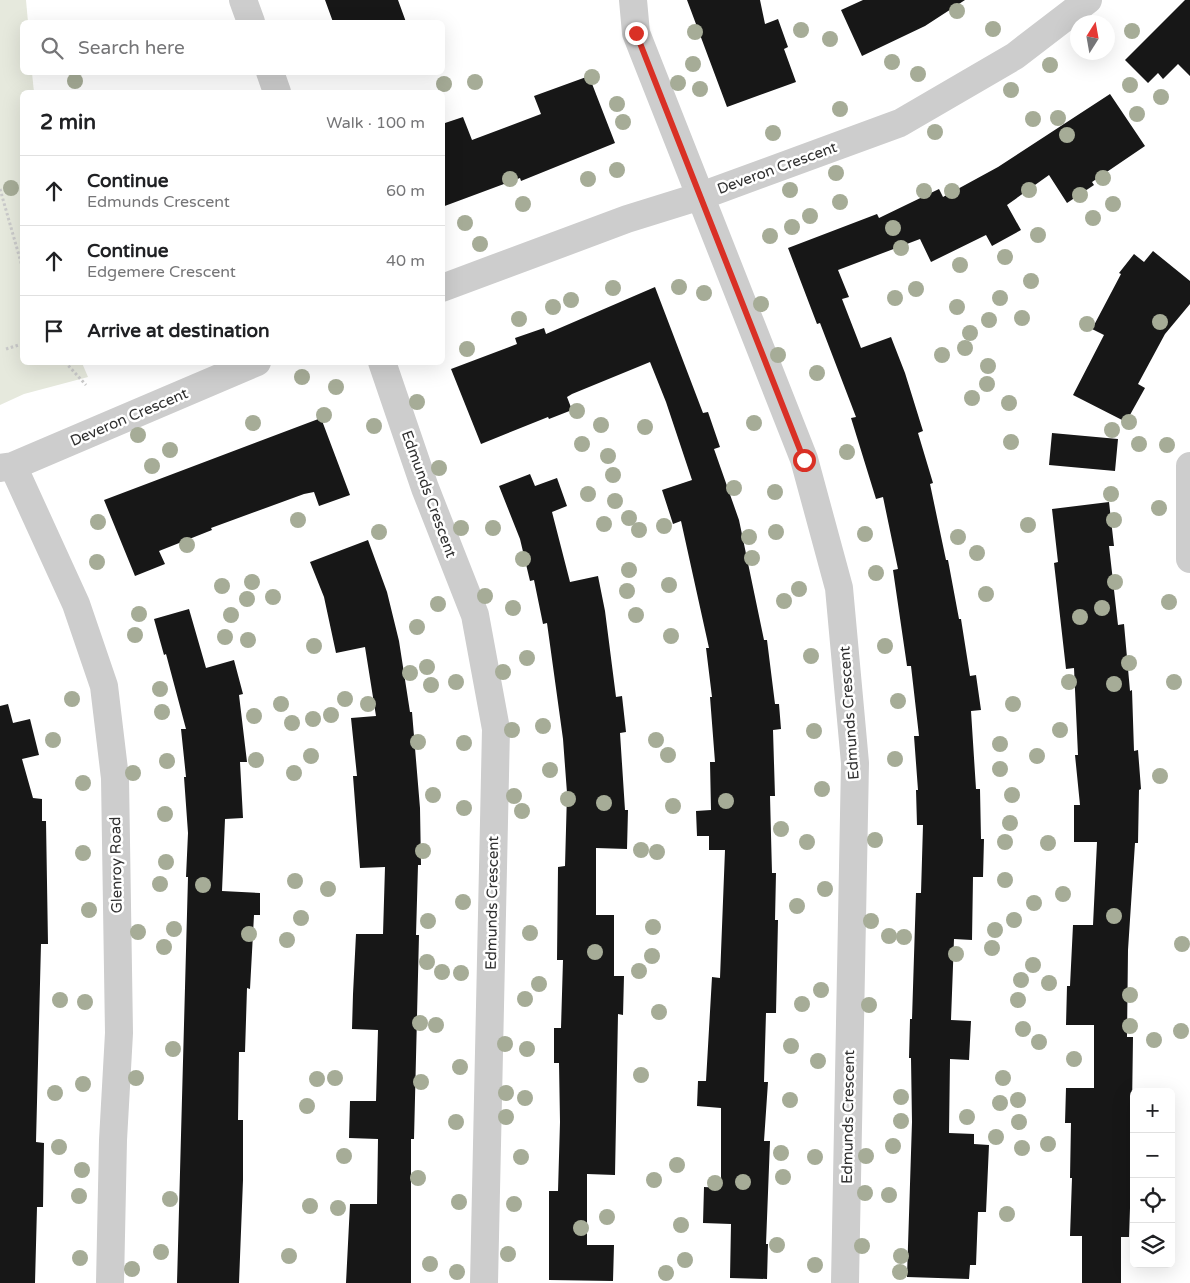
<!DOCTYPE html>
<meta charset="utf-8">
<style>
:root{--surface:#fff;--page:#f2f2f2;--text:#202124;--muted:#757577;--line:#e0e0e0}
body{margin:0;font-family:"Varela Round",sans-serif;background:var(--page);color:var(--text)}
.controls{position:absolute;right:15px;bottom:15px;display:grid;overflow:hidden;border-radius:8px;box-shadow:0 5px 20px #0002}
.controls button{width:45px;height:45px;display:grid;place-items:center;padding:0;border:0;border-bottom:1px solid var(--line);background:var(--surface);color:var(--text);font:25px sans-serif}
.compass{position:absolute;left:1070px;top:15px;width:45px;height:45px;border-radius:50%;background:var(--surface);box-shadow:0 5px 20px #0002;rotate:11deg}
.stop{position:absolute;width:15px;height:15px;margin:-11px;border:4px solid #d93025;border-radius:50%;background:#fff}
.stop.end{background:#d93025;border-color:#fff;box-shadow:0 1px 5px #0008}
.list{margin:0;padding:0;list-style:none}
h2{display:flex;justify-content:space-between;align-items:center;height:65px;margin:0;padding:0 20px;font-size:21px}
h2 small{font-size:16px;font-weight:400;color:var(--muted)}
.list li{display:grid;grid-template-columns:32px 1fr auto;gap:15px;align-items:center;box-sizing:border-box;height:70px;padding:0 20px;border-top:1px solid var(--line)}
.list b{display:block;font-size:19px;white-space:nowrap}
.list p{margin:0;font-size:16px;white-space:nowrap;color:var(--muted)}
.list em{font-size:16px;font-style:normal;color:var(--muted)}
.icon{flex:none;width:28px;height:28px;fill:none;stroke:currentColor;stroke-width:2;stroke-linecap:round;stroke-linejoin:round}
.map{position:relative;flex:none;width:1190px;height:1283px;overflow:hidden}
.search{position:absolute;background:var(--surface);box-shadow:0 5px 20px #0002;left:20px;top:20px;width:425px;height:55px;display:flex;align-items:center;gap:12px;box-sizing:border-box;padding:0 18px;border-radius:8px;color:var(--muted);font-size:19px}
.panel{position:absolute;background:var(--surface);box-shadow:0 5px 20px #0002;left:20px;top:90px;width:425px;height:275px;border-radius:8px}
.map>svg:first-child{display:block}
.green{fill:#e6e9dd}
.building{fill:#171717}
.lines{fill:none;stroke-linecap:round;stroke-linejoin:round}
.path{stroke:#cacaca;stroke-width:3;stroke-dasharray:2.5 2.5;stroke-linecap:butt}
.minor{stroke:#cdcdcd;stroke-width:28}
.tertiary{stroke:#cdcdcd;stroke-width:28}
.tree{fill:#a6ac97}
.route{stroke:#d93025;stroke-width:6}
.labels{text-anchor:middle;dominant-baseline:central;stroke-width:5;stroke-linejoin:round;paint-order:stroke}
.street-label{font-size:15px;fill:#303030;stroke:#fff}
</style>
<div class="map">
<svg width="1190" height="1283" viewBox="0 0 1190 1283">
<rect width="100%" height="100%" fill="#fff"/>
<path class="green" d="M0 0H26L28 22H22V72L32 73 34 92H22V362L82 363 88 377 24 394 0 405Z"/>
<path class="building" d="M325 0H398L406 22H333Z
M687 0H760L765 24 778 19 788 47 784 49 796 82 727 107Z
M863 0H965L925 26 862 56 841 10Z
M1185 0H1190V76L1178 64 1163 79 1158 73 1148 83 1125 60Z
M589 76 615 143 521 181 520 178 442 207V124L463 117 472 140 541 114 534 96Z
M1110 94 1145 146 1092 182 1094 185 1067 203 1049 175 1007 205 1021 230 992 246 986 235 931 262 920 239 838 270 849 297 842 299 861 348 891 337 905 373 923 431 918 433 933 483 930 484 946 560H948L959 619H961L970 676 976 675 981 710 971 711 976 789H980L981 839H984L983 877H973L972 940 954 939 951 1020 971 1021 969 1060 950 1059 949 1133 974 1134V1144L989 1145 986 1212H978L976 1265H970L969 1279 907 1277 912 1122 911 1058H909L910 1019H912L916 893H921L923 825H917L916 790H918L914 736H919L911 666H907L893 570 898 569 883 497 876 499 851 418 856 417 820 323 817 324 788 248 877 214 879 218 939 189 943 197 998 167Z
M1153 251 1190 281V304L1165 334 1138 384 1145 388 1126 422 1073 395 1104 335 1092 329 1121 274 1119 273 1134 254 1144 262Z
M655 287 703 413 708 412 720 447 714 449 739 520 764 640H767L775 704H779L781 729 773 730 775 796H770L772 873H776L775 920H778L776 1013H766L764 1082H768L764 1141H770L766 1244H768L767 1279 730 1278 731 1224 703 1223 704 1187 721 1188V1108L697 1106 698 1081H706L712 977 720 978 725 850H709V836H697L696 811 711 810 710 762H715L710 697H712L706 648H709L681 521 673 524 662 490 692 480 666 402 650 362 572 394 567 397 572 410 549 419 548 417 481 444 451 369 517 344 515 338 544 328 546 334Z
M321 418 350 495 319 506 314 492 304 494 211 528 212 530 159 551 165 564 135 576 104 500Z
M1052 433 1118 439 1115 471 1049 465Z
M530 474 535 486 557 478 567 506 552 512 570 582 598 576 605 611 616 697 622 696 626 732 620 733 625 810H628L627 849 596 848V915H614V976H624L623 1015 618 1014 615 1175 587 1174V1245H614L613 1281 549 1280V1191H558L560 1122 559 1063H554V1028H561L563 960H557L558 867 565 866 567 793 563 739 547 623 543 624 534 580 530 581 520 539 499 486Z
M1109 502 1114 546H1109L1118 625 1124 624 1130 691 1132 690 1134 751 1138 750 1141 789 1139 790 1138 843H1135L1128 950 1127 1037H1133L1131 1179 1129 1237H1121V1283H1082V1236H1070L1072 1178H1070L1071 1123H1065L1066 1088H1094V1025H1066L1067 986H1070L1073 925H1093L1097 842H1074V805H1080L1075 755H1078L1074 668 1066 669 1054 563 1058 562 1052 509Z
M368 540 387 592 399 641 410 712H412L420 808 421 865H418L416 935H419L414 1139H411V1283H346L350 1204H377L378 1139 349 1138 350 1101H376L378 1030 352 1029 353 994 356 934H383L385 867 360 868 353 776H357L351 718 376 716 365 647 336 653 324 597 310 562Z
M189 609 206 668 234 660 243 694 239 695 247 762H240L243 818 225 819 222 891 260 893V915H254L250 989 247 988 245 1052H239L238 1120H243V1180L239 1283H177L188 877H186L188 833 184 777H186L181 729H186L166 654 164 655 154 619Z
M8 704 13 723 30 719 39 755 22 759 33 798 42 799V821H46L48 944H41L36 1142 44 1143 43 1207H37L35 1283H0V706Z"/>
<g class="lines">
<path class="path" d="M0 189 22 266
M6 349 22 344
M65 362 86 385"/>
<path class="minor" d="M243 0 251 22
M633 0 636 33 804 459 839 588 855 763 845 1283
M270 72 277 92
M382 362 425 488 475 615 496 729 484 1283
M1190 466V559"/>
<path class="tertiary" d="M442 288 627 219 701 196 900 123 1015 56 1088 0
M13 466 76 604 104 686 115 778 119 1033 113 1140 110 1283
M0 468 13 466 257 362"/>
</g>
<g class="tree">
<circle cx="957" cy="11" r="8"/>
<circle cx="993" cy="29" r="8"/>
<circle cx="801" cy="30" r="8"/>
<circle cx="1132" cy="31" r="8"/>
<circle cx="695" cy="32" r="8"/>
<circle cx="830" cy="39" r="8"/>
<circle cx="892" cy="62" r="8"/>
<circle cx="693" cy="64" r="8"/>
<circle cx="1050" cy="65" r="8"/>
<circle cx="918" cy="74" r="8"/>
<circle cx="592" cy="77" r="8"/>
<circle cx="75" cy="81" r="8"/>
<circle cx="475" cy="82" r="8"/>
<circle cx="678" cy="83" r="8"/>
<circle cx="444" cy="84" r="8"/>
<circle cx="1130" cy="85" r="8"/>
<circle cx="700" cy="89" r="8"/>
<circle cx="1011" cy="90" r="8"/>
<circle cx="1161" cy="97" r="8"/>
<circle cx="617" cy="104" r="8"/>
<circle cx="840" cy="109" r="8"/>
<circle cx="1137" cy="114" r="8"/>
<circle cx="1058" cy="118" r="8"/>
<circle cx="1033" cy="119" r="8"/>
<circle cx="623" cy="122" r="8"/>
<circle cx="935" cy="132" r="8"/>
<circle cx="773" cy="133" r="8"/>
<circle cx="1067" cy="135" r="8"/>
<circle cx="617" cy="170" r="8"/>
<circle cx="836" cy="173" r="8"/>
<circle cx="1103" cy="178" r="8"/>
<circle cx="510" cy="179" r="8"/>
<circle cx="588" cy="179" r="8"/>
<circle cx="11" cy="188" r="8"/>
<circle cx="790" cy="190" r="8"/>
<circle cx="1029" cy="190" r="8"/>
<circle cx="924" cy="191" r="8"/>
<circle cx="952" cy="191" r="8"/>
<circle cx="1080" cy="195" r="8"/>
<circle cx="840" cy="202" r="8"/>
<circle cx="523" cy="204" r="8"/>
<circle cx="1113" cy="204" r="8"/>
<circle cx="810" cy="216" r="8"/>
<circle cx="1093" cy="218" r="8"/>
<circle cx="465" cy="223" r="8"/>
<circle cx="792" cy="227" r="8"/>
<circle cx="893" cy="228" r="8"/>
<circle cx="1038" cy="235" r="8"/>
<circle cx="770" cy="236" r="8"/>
<circle cx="480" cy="244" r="8"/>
<circle cx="901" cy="248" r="8"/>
<circle cx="1005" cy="257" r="8"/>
<circle cx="960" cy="265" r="8"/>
<circle cx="1031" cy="281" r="8"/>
<circle cx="679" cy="287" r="8"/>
<circle cx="613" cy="288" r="8"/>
<circle cx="916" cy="289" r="8"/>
<circle cx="704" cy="293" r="8"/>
<circle cx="895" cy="298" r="8"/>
<circle cx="1000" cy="298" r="8"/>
<circle cx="571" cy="300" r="8"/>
<circle cx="761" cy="304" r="8"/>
<circle cx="553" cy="307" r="8"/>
<circle cx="957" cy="307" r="8"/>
<circle cx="1022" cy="318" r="8"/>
<circle cx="519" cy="319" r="8"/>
<circle cx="989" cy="320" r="8"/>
<circle cx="1160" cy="322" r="8"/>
<circle cx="1087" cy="324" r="8"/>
<circle cx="970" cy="333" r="8"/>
<circle cx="965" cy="348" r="8"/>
<circle cx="467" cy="349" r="8"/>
<circle cx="778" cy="355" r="8"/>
<circle cx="942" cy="355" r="8"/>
<circle cx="988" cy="366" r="8"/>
<circle cx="817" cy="373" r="8"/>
<circle cx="302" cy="377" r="8"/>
<circle cx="987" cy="384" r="8"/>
<circle cx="336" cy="387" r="8"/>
<circle cx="972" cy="398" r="8"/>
<circle cx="417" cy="402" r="8"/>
<circle cx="1009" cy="403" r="8"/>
<circle cx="577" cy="411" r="8"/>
<circle cx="324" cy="415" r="8"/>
<circle cx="1129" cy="422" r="8"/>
<circle cx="253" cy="423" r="8"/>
<circle cx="754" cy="423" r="8"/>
<circle cx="601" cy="425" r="8"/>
<circle cx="374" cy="426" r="8"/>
<circle cx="645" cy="427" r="8"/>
<circle cx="1112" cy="430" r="8"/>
<circle cx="138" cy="435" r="8"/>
<circle cx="1011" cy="442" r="8"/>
<circle cx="582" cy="444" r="8"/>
<circle cx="1139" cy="444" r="8"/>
<circle cx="1167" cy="445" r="8"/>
<circle cx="170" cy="450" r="8"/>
<circle cx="847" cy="452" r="8"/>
<circle cx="608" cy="456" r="8"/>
<circle cx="152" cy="466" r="8"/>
<circle cx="439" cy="468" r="8"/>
<circle cx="613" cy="475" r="8"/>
<circle cx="734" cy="488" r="8"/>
<circle cx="775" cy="492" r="8"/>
<circle cx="588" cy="494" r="8"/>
<circle cx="1111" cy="494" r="8"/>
<circle cx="615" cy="501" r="8"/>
<circle cx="1159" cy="508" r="8"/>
<circle cx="629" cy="518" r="8"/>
<circle cx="298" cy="520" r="8"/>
<circle cx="1114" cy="520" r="8"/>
<circle cx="98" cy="522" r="8"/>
<circle cx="604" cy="524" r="8"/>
<circle cx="1028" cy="525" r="8"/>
<circle cx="664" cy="526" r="8"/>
<circle cx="461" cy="528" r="8"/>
<circle cx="493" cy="528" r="8"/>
<circle cx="639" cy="530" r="8"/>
<circle cx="379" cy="532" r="8"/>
<circle cx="776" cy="532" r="8"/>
<circle cx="865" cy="534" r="8"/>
<circle cx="749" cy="537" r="8"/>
<circle cx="958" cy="537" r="8"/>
<circle cx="187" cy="545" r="8"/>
<circle cx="977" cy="553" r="8"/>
<circle cx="752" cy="558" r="8"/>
<circle cx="523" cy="559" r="8"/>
<circle cx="97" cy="562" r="8"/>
<circle cx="629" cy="570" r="8"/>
<circle cx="876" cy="573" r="8"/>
<circle cx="252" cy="582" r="8"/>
<circle cx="1115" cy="582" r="8"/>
<circle cx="669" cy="585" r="8"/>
<circle cx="222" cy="586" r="8"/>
<circle cx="799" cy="589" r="8"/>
<circle cx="627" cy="591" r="8"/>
<circle cx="986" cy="594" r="8"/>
<circle cx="485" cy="596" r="8"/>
<circle cx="273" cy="597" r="8"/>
<circle cx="247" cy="599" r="8"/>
<circle cx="784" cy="601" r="8"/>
<circle cx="1169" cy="602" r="8"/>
<circle cx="438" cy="604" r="8"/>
<circle cx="513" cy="608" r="8"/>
<circle cx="1102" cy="608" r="8"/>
<circle cx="139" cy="614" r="8"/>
<circle cx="231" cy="615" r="8"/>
<circle cx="636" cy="615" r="8"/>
<circle cx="1080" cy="617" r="8"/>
<circle cx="417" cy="627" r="8"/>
<circle cx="135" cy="635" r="8"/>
<circle cx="671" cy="636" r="8"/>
<circle cx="225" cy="637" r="8"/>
<circle cx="248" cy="640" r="8"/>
<circle cx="314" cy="646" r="8"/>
<circle cx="885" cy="646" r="8"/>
<circle cx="811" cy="656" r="8"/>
<circle cx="527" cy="658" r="8"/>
<circle cx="1129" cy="663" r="8"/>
<circle cx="427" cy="667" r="8"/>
<circle cx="503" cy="672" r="8"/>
<circle cx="410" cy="673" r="8"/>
<circle cx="456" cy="682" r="8"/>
<circle cx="1069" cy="682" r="8"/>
<circle cx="1174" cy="682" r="8"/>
<circle cx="1114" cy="684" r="8"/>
<circle cx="431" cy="685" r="8"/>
<circle cx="160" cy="689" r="8"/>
<circle cx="72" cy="699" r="8"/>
<circle cx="345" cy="699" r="8"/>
<circle cx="898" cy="701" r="8"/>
<circle cx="281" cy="704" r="8"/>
<circle cx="368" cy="704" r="8"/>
<circle cx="1013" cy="704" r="8"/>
<circle cx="162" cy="712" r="8"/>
<circle cx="331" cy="715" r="8"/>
<circle cx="254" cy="716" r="8"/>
<circle cx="313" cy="719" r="8"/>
<circle cx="292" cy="723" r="8"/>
<circle cx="543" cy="726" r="8"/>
<circle cx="512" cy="730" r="8"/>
<circle cx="1060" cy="730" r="8"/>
<circle cx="814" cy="731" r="8"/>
<circle cx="53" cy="740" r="8"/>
<circle cx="656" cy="740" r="8"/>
<circle cx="418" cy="742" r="8"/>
<circle cx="464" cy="743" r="8"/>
<circle cx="1000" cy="744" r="8"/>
<circle cx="668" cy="755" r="8"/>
<circle cx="311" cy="756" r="8"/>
<circle cx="1037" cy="756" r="8"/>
<circle cx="895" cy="759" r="8"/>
<circle cx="256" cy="760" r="8"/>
<circle cx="167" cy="761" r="8"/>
<circle cx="1000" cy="769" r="8"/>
<circle cx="550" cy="770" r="8"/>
<circle cx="133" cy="773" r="8"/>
<circle cx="294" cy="773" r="8"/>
<circle cx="1160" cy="776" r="8"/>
<circle cx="83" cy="783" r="8"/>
<circle cx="822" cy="789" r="8"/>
<circle cx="433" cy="795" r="8"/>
<circle cx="1012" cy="795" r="8"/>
<circle cx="514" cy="796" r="8"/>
<circle cx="568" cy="799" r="8"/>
<circle cx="726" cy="801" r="8"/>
<circle cx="604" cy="803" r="8"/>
<circle cx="673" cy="806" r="8"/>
<circle cx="464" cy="808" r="8"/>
<circle cx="522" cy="811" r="8"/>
<circle cx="165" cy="814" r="8"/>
<circle cx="1010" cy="823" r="8"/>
<circle cx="781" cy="829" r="8"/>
<circle cx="875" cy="840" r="8"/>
<circle cx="807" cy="842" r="8"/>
<circle cx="1005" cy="842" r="8"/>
<circle cx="1048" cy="843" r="8"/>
<circle cx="641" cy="850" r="8"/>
<circle cx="423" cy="851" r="8"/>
<circle cx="657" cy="852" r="8"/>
<circle cx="83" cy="853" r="8"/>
<circle cx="166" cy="862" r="8"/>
<circle cx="1005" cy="880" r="8"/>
<circle cx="295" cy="881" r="8"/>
<circle cx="160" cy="884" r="8"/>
<circle cx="203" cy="885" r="8"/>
<circle cx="328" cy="889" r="8"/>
<circle cx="825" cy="889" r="8"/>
<circle cx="1063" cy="894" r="8"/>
<circle cx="463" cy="902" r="8"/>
<circle cx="1034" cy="903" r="8"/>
<circle cx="797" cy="906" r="8"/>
<circle cx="89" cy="910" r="8"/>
<circle cx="1114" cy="916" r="8"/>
<circle cx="301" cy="918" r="8"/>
<circle cx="1014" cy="920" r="8"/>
<circle cx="428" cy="921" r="8"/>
<circle cx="871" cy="921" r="8"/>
<circle cx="653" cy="927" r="8"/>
<circle cx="174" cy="929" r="8"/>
<circle cx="995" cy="930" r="8"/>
<circle cx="138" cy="932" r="8"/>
<circle cx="530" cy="933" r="8"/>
<circle cx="249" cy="934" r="8"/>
<circle cx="889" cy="936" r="8"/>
<circle cx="904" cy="937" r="8"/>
<circle cx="287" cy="940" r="8"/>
<circle cx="1182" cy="944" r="8"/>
<circle cx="164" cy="947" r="8"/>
<circle cx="992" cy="948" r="8"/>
<circle cx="595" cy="952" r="8"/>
<circle cx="956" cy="954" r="8"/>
<circle cx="652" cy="956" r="8"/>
<circle cx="427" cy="962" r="8"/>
<circle cx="1033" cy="965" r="8"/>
<circle cx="639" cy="971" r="8"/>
<circle cx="442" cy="972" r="8"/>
<circle cx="461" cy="973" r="8"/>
<circle cx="1021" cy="980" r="8"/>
<circle cx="1049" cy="983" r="8"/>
<circle cx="539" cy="984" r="8"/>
<circle cx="821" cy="990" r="8"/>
<circle cx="1130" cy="995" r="8"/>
<circle cx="525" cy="999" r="8"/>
<circle cx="60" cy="1000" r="8"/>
<circle cx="1018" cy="1000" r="8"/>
<circle cx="85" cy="1002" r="8"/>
<circle cx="802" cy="1004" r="8"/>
<circle cx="869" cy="1005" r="8"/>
<circle cx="659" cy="1012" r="8"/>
<circle cx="420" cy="1023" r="8"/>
<circle cx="436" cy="1025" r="8"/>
<circle cx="1130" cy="1026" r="8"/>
<circle cx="1023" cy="1029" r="8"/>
<circle cx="1181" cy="1031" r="8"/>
<circle cx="1154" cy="1040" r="8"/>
<circle cx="1039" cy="1042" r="8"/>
<circle cx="505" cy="1044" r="8"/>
<circle cx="791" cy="1046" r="8"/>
<circle cx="173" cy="1049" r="8"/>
<circle cx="527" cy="1049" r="8"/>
<circle cx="1074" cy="1059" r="8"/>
<circle cx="818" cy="1061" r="8"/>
<circle cx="460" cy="1067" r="8"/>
<circle cx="641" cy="1075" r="8"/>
<circle cx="136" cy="1078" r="8"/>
<circle cx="335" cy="1078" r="8"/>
<circle cx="1003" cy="1078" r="8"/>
<circle cx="317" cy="1079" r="8"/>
<circle cx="421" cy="1082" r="8"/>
<circle cx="83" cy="1084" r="8"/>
<circle cx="55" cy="1093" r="8"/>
<circle cx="506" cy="1093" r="8"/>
<circle cx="901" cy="1097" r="8"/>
<circle cx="525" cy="1098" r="8"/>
<circle cx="790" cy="1100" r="8"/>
<circle cx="1018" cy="1100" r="8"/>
<circle cx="1000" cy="1103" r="8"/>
<circle cx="307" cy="1106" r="8"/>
<circle cx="506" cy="1117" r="8"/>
<circle cx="967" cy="1117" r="8"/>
<circle cx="901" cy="1121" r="8"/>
<circle cx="456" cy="1122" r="8"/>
<circle cx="1019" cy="1122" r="8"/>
<circle cx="996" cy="1137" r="8"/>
<circle cx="1048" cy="1144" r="8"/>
<circle cx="893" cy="1146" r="8"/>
<circle cx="59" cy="1147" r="8"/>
<circle cx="1022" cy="1148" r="8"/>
<circle cx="781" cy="1153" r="8"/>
<circle cx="344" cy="1156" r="8"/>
<circle cx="866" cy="1156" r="8"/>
<circle cx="521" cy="1157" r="8"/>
<circle cx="815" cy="1157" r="8"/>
<circle cx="677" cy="1165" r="8"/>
<circle cx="82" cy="1170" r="8"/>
<circle cx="783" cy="1177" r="8"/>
<circle cx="418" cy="1178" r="8"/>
<circle cx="654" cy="1180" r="8"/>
<circle cx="743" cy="1182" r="8"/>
<circle cx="715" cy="1183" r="8"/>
<circle cx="865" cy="1193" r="8"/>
<circle cx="889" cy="1195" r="8"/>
<circle cx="79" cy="1196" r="8"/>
<circle cx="170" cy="1199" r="8"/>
<circle cx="459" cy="1202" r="8"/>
<circle cx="514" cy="1204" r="8"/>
<circle cx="310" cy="1206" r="8"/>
<circle cx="338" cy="1208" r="8"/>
<circle cx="1007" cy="1214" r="8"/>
<circle cx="607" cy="1217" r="8"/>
<circle cx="681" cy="1225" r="8"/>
<circle cx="581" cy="1228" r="8"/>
<circle cx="777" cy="1245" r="8"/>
<circle cx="862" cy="1246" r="8"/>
<circle cx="161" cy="1252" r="8"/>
<circle cx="508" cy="1254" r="8"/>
<circle cx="289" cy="1256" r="8"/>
<circle cx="901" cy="1256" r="8"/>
<circle cx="80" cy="1258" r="8"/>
<circle cx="685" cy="1260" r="8"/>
<circle cx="430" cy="1264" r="8"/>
<circle cx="815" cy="1265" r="8"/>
<circle cx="132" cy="1269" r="8"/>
<circle cx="457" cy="1272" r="8"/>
<circle cx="900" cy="1272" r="8"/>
<circle cx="666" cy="1273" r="8"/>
</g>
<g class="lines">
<path class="route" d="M636 33 804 460"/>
</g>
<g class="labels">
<g class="street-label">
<text transform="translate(777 168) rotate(-20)">Deveron Crescent</text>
<text transform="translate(129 417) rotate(-23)">Deveron Crescent</text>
<text transform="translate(429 494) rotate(70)">Edmunds Crescent</text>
<text transform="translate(849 713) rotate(-94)">Edmunds Crescent</text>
<text transform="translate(116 865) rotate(-91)">Glenroy Road</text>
<text transform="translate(492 903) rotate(-89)">Edmunds Crescent</text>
<text transform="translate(848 1117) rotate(-89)">Edmunds Crescent</text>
</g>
</g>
</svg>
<div class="controls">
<button>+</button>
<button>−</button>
<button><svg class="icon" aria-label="locate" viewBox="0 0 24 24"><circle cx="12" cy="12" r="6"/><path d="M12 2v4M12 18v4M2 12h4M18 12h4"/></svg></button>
<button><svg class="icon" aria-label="layers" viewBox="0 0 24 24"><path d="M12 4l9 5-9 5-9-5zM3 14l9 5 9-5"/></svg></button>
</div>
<svg class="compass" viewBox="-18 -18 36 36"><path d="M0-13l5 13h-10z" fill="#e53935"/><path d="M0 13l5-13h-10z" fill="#757577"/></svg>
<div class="stop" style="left:804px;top:460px"></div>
<div class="stop end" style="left:636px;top:33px"></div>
<div class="search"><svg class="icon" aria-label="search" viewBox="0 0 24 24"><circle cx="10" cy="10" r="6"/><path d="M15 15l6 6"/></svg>Search here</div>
<section class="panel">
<h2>2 min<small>Walk · 100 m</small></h2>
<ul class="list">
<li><svg class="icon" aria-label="ahead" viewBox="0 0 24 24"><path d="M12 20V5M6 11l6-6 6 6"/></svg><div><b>Continue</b><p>Edmunds Crescent</p></div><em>60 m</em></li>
<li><svg class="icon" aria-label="ahead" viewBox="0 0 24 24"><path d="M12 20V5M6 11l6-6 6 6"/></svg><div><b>Continue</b><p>Edgemere Crescent</p></div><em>40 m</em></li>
<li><svg class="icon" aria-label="arrive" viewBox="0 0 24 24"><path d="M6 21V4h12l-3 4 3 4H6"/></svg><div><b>Arrive at destination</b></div></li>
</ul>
</section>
</div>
